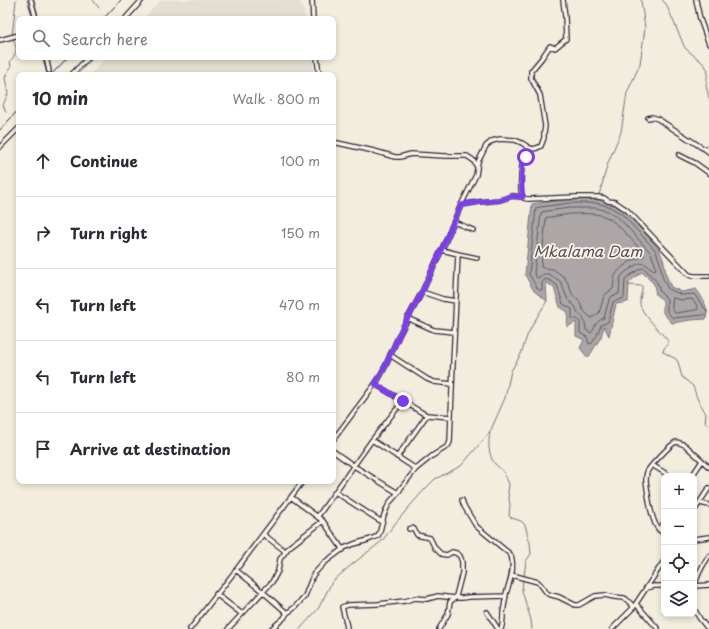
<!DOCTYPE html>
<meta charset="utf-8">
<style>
:root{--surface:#fff;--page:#f2f2f3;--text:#2b2b33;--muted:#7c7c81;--line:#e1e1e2}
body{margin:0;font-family:"Playpen Sans",sans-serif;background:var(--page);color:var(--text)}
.controls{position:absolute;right:12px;bottom:12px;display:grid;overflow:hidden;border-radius:8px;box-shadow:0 2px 6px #0003}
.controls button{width:36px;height:36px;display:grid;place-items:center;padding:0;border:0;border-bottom:1px solid var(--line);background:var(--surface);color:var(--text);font:20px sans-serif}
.stop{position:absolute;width:12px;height:12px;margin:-9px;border:3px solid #7c3aed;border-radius:50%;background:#fff}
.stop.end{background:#7c3aed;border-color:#fff;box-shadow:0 1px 4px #0008}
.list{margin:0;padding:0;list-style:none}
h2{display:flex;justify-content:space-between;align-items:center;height:52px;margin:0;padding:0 16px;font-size:17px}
h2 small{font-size:13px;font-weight:400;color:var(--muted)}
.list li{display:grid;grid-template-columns:26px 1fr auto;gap:12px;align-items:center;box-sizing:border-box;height:72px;padding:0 16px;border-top:1px solid var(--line)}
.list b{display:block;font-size:15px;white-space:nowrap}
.list em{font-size:13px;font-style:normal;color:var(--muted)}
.icon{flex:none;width:22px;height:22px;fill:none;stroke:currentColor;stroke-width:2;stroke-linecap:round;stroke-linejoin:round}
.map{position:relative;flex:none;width:709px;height:629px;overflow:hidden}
.search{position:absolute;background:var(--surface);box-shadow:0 2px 6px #0003;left:16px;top:16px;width:320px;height:44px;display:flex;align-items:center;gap:10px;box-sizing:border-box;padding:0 14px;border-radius:8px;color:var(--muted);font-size:15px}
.panel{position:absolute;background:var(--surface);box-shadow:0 2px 6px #0003;left:16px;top:72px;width:320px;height:412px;border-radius:8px}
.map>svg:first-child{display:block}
.built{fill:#e3ded2}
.water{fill:#aca7a6;stroke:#75727b}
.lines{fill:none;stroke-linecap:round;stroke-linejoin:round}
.shore{stroke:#595766;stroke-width:1}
.stream{stroke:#75727b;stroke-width:1}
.minor-casing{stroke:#22223b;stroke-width:6}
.minor{stroke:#fcf5e5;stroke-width:3.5}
.rail{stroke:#22223b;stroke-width:1}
.route{stroke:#7c3aed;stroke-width:5}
.labels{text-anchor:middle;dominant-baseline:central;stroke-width:3.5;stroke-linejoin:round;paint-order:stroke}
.water-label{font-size:15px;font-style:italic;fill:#525160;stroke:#fcf5e5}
</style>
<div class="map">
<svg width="709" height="629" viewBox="0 0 709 629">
<rect width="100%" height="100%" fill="#f3edde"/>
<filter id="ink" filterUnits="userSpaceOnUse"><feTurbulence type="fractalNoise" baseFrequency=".025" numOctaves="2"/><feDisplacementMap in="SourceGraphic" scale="8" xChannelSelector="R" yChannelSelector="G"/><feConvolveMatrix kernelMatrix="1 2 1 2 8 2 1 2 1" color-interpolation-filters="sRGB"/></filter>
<g filter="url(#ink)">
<path class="built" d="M161 0H300L306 19H143Z
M107 57H312L314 75H89Z"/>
<path class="water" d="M570 199H597L612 203 625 211 659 249 664 262 666 275 671 287 682 292 696 289C703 298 709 308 706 319L691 320 672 323 663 313V300L656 295 654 284 642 272 629 282 628 302 616 304 609 336 604 326 601 337 588 358 580 348 584 340 576 336V322L567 327 568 312 560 307 554 288 546 282 547 301 534 291 525 275 532 204Z"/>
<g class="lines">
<path class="shore" d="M570 203H597L610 207 622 214 656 251 660 263 662 276 668 289 682 295 694 294 704 308 707 310V313L703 315 673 318 667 312V299L660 292 657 282 645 269 641 268 625 279 624 298 613 302 608 322 601 325 597 335 592 343 589 344 587 337 580 333V321L577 319 572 318V309L563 304 557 285 549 280 545 279 542 283V290H539L537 288 529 274 536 208Z
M570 208H596L608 211 619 218 651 253 655 264 656 269 654 270 645 264 640 263 636 265 623 274 621 277 620 281 619 294 612 296 609 300 604 318C593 323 597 326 591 333L586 330C585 322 585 318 578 313L575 306 568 300 562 285 560 281 552 276 549 274H544L538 278 536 277 534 273 541 213 542 212Z
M571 214C582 214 595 212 606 217 616 221 637 245 644 255L643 257C634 258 618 268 615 276 613 280 614 285 613 289L607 293 604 296 599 313 592 318 590 317 583 310 579 301 573 296 568 283 564 277 553 269 543 268 541 267 546 218Z
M673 298 682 300 692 299 698 307V309L696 310 675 313 672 309Z"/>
<path class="stream" d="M27 0 33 19
M34 0 39 19
M93 0 99 8
M662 0 666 4 685 48 703 63 708 70 706 86 709 98
M42 57C44 63 46 69 47 75
M48 57 49 61
M50 70 52 75
M77 75 93 57
M6 112 3 105 8 94 5 78 7 73 11 67 10 61C10 61 14 57 14 56 18 50 15 42 12 37L16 0
M599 195 608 163 621 132 627 93 640 64 645 28 641 0
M628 285 642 286C643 292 639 297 640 304 641 313 661 332 668 341V345L664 348 663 352 676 359 678 362 682 377 693 386 697 398 706 414 705 423 709 425
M490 433C488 443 488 455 495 464 498 467 502 469 504 473 506 477 507 480 509 484L508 493 510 505 509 516 512 518 521 521 525 525 530 543 531 554 526 561 524 576
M523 579 522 591 531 620 532 629
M300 629 318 609 332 582 350 566 382 541 394 525 409 507 425 489 435 479 461 466 490 432 505 398 511 371 521 354 527 336 534 322 547 301"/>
<defs>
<path id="minor" d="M31 0 36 19
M312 0 313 19
M696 0 700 19 709 44
M125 19 142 0
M0 40 19 35
M46 57 49 71
M317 57 319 75
M71 75 89 57
M648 118 652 117 658 119 701 147 705 149
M333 142 374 151 395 157H400L411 154 445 156H467L473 160 477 167
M0 147 19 128
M528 147C528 158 526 154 523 162 521 166 520 191 522 195 523 199 526 199 530 199L576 197H598L604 198 608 201 615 202 627 210 689 275 694 276H709
M709 147 705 149 709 152
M679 155 695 163 709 173
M461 205 479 202 500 200 512 196 523 197
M454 222 473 230
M442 250 458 254 477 258
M422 292 443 299 456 301
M407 318 434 330 454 332
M390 355 427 379 434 382 452 384
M375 384 421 412 427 415 451 417
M333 440 378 380 386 365 399 335 422 292 443 247 461 205 476 175 478 162 486 146 492 141 500 139 515 140 522 143 528 147 533 149 537 148 541 146 544 138V133L545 126 540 95 531 78V71L541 59 550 46 555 48 566 39 565 17 563 0
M372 440 416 469
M333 451 354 466 398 493
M397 457 427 415
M652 465 670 476
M692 476 702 461
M335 492 382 522
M291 497 323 521 343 550
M462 500 464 506 476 526 505 550C509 553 512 555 512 560 514 572 509 583 506 594 505 601 504 607 503 613 503 619 503 624 501 629
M700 503 709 505
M694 511 709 488
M318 516 372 440 403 401
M409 529 412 528 414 529 417 535 430 538 435 548 441 554 447 555 452 552 456 553 460 556 462 562V573L456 596 455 598 450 602 448 614 439 629
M659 530 664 523
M664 533C661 532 659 530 657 527 650 517 648 493 646 481 646 478 646 475 647 472 649 467 671 444 676 442 679 442 682 444 685 445L709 467
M263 534 285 551
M694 539 709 537
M236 570 263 592 287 613
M512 575 538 582 540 584 546 592 548 594 559 597 575 605H579L595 596 605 595 614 597 624 598 626 599 634 607
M694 586 709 585
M646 588 654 586H664
M694 589C696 577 702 566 709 556
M216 594 242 614
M636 604 658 629
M694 609 700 619 708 629
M487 612 498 629
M190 629 236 570 303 481
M228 629 242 614 272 582 278 571 280 559 289 547 323 521
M271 629 284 618 287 613 294 608 305 596 313 575 324 563 344 548 354 544 368 540 378 536 380 531 384 515 387 508 390 502 398 493 401 488 416 469 432 456 448 446 450 442 453 363 458 254
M346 629 347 627 342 607 348 605 378 604 405 601 415 598 427 599 438 596 455 598H462L469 597 506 596
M612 629 633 608 664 561"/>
</defs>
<use href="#minor" class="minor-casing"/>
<use href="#minor" class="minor"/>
<path class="rail" d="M103 19 121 0
M51 75 68 57
M0 130 19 109"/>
</g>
</g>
<g class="lines" filter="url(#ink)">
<path class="route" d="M403 401 375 384 386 365 390 355 404 325 422 292 431 273 461 205 478 202 500 200 512 196 523 197C521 191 521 169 523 163 523 160 525 159 526 157"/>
</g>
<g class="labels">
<g class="water-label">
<text x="588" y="250">Mkalama Dam</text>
</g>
</g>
</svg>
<div class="controls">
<button>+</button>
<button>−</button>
<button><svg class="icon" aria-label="locate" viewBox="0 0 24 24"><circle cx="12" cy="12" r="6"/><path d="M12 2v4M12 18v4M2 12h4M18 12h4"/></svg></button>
<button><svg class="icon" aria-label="layers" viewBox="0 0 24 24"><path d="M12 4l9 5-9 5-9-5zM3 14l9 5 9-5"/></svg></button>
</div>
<div class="stop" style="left:526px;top:157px"></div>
<div class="stop end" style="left:403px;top:401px"></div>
<div class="search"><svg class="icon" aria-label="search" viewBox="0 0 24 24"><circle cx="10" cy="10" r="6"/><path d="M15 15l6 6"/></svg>Search here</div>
<section class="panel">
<h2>10 min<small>Walk · 800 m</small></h2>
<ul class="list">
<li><svg class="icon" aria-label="ahead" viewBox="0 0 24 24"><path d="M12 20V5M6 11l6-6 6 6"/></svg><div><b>Continue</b></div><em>100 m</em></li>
<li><svg class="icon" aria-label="right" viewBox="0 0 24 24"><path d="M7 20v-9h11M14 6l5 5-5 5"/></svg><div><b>Turn right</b></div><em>150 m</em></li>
<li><svg class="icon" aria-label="left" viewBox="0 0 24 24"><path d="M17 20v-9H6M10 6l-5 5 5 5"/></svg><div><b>Turn left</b></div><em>470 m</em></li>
<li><svg class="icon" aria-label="left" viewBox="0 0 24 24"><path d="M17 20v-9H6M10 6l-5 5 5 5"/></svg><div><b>Turn left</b></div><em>80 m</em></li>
<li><svg class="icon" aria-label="arrive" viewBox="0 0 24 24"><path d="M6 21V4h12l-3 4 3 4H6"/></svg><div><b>Arrive at destination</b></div></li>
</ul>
</section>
</div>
